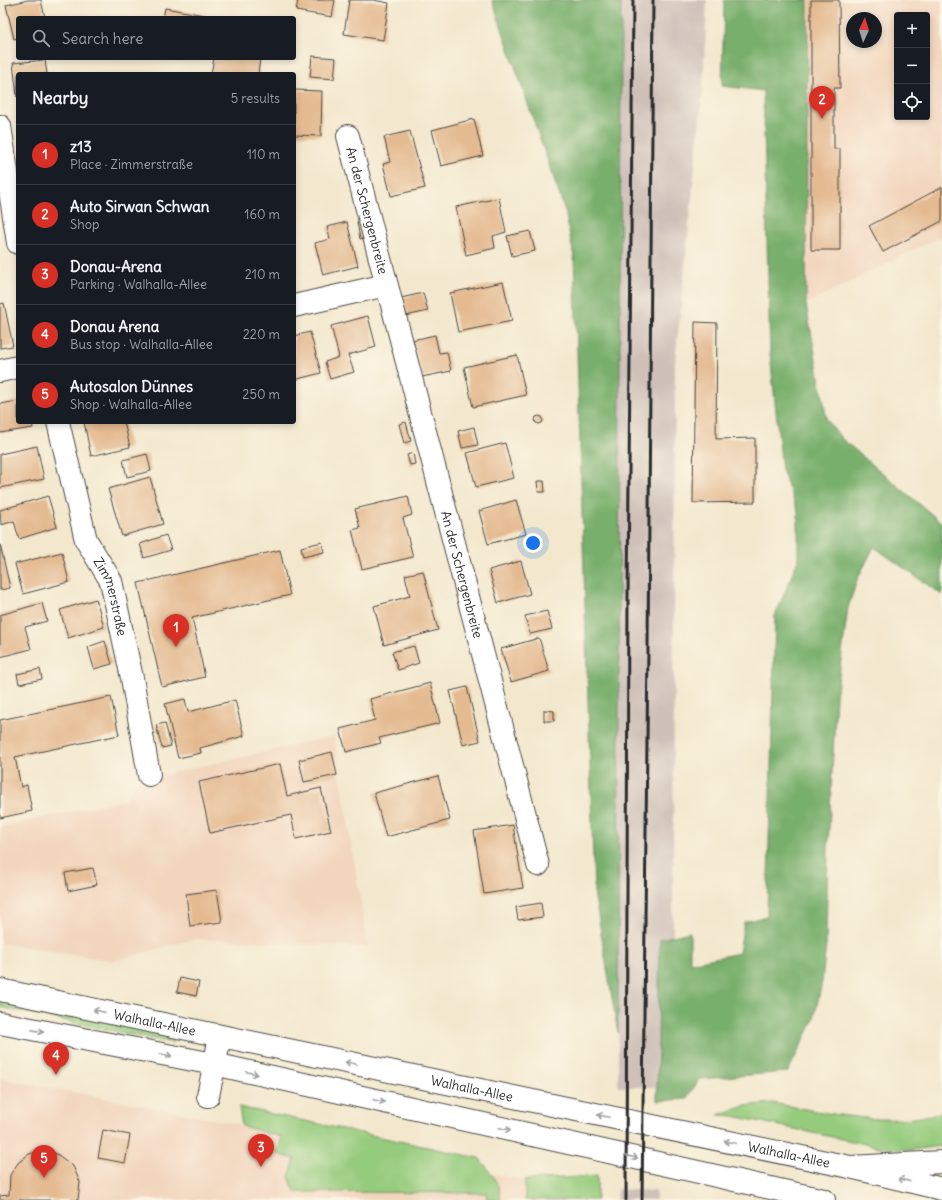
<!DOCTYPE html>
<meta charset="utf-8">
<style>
:root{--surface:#171b24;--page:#242831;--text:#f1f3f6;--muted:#9ea1a6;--line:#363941;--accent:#d93025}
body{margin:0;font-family:Delius,sans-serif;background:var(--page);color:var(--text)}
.controls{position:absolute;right:12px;top:12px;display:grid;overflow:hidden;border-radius:4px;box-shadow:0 2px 6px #0003}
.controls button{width:36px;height:36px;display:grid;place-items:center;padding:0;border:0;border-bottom:1px solid var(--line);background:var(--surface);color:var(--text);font:20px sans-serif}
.compass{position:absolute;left:846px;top:12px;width:36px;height:36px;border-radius:50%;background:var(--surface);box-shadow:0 2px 6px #0003;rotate:4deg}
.you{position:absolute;left:533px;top:543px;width:14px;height:14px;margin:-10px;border:3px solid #fff;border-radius:50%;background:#1a73e8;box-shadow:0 0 0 6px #1a73e833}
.badge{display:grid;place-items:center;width:26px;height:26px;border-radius:50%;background:var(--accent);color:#fff;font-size:13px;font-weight:700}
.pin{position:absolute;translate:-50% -33px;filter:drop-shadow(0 1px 2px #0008)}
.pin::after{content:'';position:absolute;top:21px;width:14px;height:12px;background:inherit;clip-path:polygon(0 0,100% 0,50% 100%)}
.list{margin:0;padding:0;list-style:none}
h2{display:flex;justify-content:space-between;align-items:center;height:52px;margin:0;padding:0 16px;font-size:17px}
h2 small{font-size:13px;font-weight:400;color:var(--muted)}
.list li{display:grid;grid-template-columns:26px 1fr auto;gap:12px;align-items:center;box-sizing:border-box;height:60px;padding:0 16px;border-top:1px solid var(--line)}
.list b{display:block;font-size:15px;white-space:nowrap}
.list p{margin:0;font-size:13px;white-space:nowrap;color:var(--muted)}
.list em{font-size:13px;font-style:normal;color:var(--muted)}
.icon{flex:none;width:22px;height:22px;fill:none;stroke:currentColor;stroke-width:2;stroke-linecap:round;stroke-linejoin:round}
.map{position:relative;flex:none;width:942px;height:1200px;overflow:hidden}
.search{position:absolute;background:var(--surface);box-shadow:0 2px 6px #0003;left:16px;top:16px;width:280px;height:44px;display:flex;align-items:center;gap:10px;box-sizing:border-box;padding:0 14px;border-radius:4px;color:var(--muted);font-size:15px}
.panel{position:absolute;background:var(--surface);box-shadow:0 2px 6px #0003;left:16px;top:72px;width:280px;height:352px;border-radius:4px}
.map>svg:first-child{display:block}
.built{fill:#f2d5bd;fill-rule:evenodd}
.industrial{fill:#cfc1ba}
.green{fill:#95cb7d;stroke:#607b54}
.forest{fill:#78af6c;stroke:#526d4c}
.building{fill:#e4ba91}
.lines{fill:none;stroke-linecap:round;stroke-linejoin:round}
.minor-casing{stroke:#494743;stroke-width:24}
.major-casing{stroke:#494743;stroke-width:24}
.highway-casing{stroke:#494743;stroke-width:24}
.minor{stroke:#fff;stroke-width:22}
.major{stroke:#fff;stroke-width:22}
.highway{stroke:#fff;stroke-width:22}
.rail{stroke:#2b2b2b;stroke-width:3}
.oneway{stroke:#a0a0a0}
.labels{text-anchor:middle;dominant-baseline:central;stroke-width:4;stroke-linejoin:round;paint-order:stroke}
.street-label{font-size:13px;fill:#2b2b2b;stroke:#fcf5e5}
</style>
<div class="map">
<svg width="942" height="1200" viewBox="0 0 942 1200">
<rect width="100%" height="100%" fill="#fcf5e5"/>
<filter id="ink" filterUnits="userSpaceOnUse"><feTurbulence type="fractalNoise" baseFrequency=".025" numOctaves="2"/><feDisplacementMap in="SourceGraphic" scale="8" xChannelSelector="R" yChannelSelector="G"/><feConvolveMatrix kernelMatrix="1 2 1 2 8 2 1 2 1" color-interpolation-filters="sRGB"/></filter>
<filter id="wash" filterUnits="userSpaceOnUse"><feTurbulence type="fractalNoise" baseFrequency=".012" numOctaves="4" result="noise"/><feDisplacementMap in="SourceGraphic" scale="16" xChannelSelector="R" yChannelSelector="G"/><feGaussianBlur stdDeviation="0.9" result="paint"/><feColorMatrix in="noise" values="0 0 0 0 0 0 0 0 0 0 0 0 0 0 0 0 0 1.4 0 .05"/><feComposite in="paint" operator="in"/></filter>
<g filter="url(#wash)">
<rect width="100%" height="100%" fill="#f3e8ce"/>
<path class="built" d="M808 0H942V236L806 304ZM897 15H927V117H897ZM852 18H876V42H852Z
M334 736 368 947 194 939 113 961 0 943V827L125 800 136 781Z
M0 1078 525 1180V1200H0Z"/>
<path class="industrial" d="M621 0H707L703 89 675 363 673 936 660 939 657 1087H618Z
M617 1189 656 1191V1200H617Z"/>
<path class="green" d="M0 998 173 1035 172 1043 0 1007Z
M772 1103C826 1112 888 1129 942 1112V1146L910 1150 884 1148 733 1116 718 1115 744 1106Z
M239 1107 479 1158C490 1171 500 1183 501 1200H487L486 1193 295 1192 289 1177 295 1159 277 1154 282 1137 242 1126Z
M597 1176V1200H525V1180Z"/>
<path class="forest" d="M492 0H621L618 1033 594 892 574 257 565 211Z
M724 0H808L806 304 827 420 842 439 942 523V595L874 547 857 580 848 608 836 698 828 849 826 945 822 982 814 1019 788 1072 700 1079 686 1099 657 1101 660 939 690 932V963L739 953 744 922 767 916 775 616 798 560V512L782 470 770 354 763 91 722 86Z"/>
<g id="blocks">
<path class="building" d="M28 0H41L45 18H18V38L14 39 6 5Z
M298 0H335L332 17 296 11Z
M349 0H373L389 3 383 40 344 34Z
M811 0H839L840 88H834V149H840V250H811Z
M165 8 215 17V18H163Z
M312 56 336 58 334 79 310 77Z
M214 58H260L258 74H211Z
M45 60 47 74H18L17 97 13 63Z
M294 90 322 91 321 136 294 135Z
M474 119 483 156 441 166 432 130Z
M410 131 425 188 391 196 383 164 390 162 384 137Z
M942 187V221L883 252 869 226Z
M499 198 506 232 493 236 495 248 466 255 456 207Z
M364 221 367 237 360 239 357 222Z
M347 222 358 266 323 275 315 243 330 239 327 227Z
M530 231 535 251 512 256 507 236Z
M503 282 512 321 458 332 450 293Z
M423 293 428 311 406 316 401 298Z
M4 303 13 346 0 348V304Z
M368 316 376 347 348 355 354 372 330 379 325 362 339 357 331 326Z
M695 322 717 323 716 439 755 438V502L693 503Z
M310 332 321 373 294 380V336Z
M435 335 439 353 447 352 451 371 422 377 413 340Z
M517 355 526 395 473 407 464 367Z
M18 401V422H32L33 428 0 433V404Z
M535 420a4 4 0 1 1 8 0a4 4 0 1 1-8 0Z
M84 422H124L130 447 91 456Z
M406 422 411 441 404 443 399 424Z
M474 427 478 445 462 448 458 431Z
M505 443 514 478 476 487 467 453Z
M37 446 44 479 0 488V454Z
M413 453 415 464 410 465 407 455Z
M147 454 151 471 127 477 123 460Z
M150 477 163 524 122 536 108 489Z
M537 481H544L545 492H538Z
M48 496 57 527 19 539 14 521 1 525 0 510Z
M408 496 412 515 403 518 413 557 362 569 352 530 360 528 355 509Z
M516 500 526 534 488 544 479 511Z
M166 535 171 550 144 558 140 544Z
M322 542 324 552 303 557 301 547Z
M0 544 10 588 0 590Z
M280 550 290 595 192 618 205 677 162 687 138 583Z
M62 552 69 582 23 594 15 564Z
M521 561 530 594 498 603 489 570Z
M423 571 438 630 384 645 374 606 410 596 405 575Z
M96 599 104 627 68 638 60 610Z
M42 603 47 621 25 627 31 649 0 657V615Z
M547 611 552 629 530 634 525 616Z
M539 638 549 671 511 682 501 649Z
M105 641 112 664 94 669 88 647Z
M414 646 419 663 398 670 392 652Z
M40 669 42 679 19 684 17 674Z
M430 683 440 723 379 738 381 743 346 752 340 729 375 720 370 699Z
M467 687 480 741 463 745 450 691Z
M111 697 119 735 15 757 21 787 27 785 32 811 0 818V720Z
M185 699 188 712 235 700 244 736 200 748 201 753 178 758 165 704Z
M544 710 554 711V721H544Z
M165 723 171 746 162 748 156 725Z
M332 752 337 775 304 782 299 760Z
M280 764 287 796 321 788 331 831 296 839 291 815 210 833 199 782Z
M438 776 450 820 386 837 374 793Z
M513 825 523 888 484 894 474 831Z
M93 868 97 885 68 891 65 873Z
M217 890 222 922 190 926 186 894Z
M541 903 543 917 518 920 516 907Z
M180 978 199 982 196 996 177 992Z
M103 1130 130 1135 125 1163 98 1158Z
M42 1151 57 1154 73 1166 80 1182 78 1200H0V1196L9 1195 10 1175 18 1163 29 1154Z"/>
</g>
</g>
<g filter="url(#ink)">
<use href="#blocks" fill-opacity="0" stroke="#494743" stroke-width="1"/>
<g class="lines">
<defs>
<g id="minor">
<path d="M0 126 18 243"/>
<path id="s1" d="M348 136 538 865"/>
<path d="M294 306 386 285"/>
<path d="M0 371 18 367"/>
<path id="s2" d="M58 422 86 540 111 581 132 678 149 775"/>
<path d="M208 1096 220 1037"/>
</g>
<g id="major">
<path id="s3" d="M0 990 850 1167 942 1162"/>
<path d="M0 1023 214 1064 824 1200"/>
</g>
<path id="highway" d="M850 1167 942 1189"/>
</defs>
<use href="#minor" class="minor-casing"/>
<use href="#major" class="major-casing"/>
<use href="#highway" class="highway-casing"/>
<use href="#minor" class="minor"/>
<use href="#major" class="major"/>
<use href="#highway" class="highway"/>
<path class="rail" d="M626 1200 628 595 633 0
M642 1200 648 647 653 0"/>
</g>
<defs><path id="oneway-shaft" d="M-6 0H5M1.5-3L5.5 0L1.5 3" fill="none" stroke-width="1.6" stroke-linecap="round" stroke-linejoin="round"/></defs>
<g class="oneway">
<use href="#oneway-shaft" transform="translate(99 1011) rotate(-168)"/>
<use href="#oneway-shaft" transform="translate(38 1031) rotate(11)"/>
<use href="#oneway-shaft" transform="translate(166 1055) rotate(11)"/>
<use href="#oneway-shaft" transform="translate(351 1063) rotate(-168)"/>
<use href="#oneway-shaft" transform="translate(252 1073) rotate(12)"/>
<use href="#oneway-shaft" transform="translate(379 1101) rotate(12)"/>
<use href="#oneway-shaft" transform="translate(603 1116) rotate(-168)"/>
<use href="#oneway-shaft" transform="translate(505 1129) rotate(12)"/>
<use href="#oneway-shaft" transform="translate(730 1142) rotate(-168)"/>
<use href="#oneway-shaft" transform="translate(632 1157) rotate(12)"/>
<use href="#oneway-shaft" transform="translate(904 1180) rotate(-166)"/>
</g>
</g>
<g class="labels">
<g class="street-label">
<text stroke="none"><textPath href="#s1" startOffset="77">An der Schergenbreite</textPath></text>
<text stroke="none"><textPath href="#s1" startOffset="453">An der Schergenbreite</textPath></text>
<text stroke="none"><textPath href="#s2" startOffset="184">Zimmerstraße</textPath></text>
<text stroke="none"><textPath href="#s3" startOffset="158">Walhalla-Allee</textPath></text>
<text stroke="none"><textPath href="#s3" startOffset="482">Walhalla-Allee</textPath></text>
<text stroke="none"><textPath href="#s3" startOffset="806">Walhalla-Allee</textPath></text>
</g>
</g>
</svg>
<div class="controls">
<button>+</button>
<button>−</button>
<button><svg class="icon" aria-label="locate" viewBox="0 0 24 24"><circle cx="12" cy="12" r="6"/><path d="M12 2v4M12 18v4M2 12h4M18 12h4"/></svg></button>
</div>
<svg class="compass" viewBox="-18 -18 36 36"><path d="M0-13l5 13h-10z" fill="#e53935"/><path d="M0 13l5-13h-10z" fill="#9ea1a6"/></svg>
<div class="you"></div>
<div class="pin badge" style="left:176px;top:647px">1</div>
<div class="pin badge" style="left:822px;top:119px">2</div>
<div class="pin badge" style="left:261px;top:1167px">3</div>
<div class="pin badge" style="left:56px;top:1075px">4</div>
<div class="pin badge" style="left:44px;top:1178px">5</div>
<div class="search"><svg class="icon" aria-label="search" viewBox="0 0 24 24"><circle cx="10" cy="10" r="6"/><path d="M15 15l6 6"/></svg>Search here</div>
<section class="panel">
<h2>Nearby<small>5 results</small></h2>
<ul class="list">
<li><span class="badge">1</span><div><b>z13</b><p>Place · Zimmerstraße</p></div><em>110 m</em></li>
<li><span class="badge">2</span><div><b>Auto Sirwan Schwan</b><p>Shop</p></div><em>160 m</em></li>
<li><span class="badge">3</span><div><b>Donau-Arena</b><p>Parking · Walhalla-Allee</p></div><em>210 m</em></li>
<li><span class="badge">4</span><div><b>Donau Arena</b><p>Bus stop · Walhalla-Allee</p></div><em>220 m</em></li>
<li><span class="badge">5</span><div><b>Autosalon Dünnes</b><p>Shop · Walhalla-Allee</p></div><em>250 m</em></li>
</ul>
</section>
</div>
